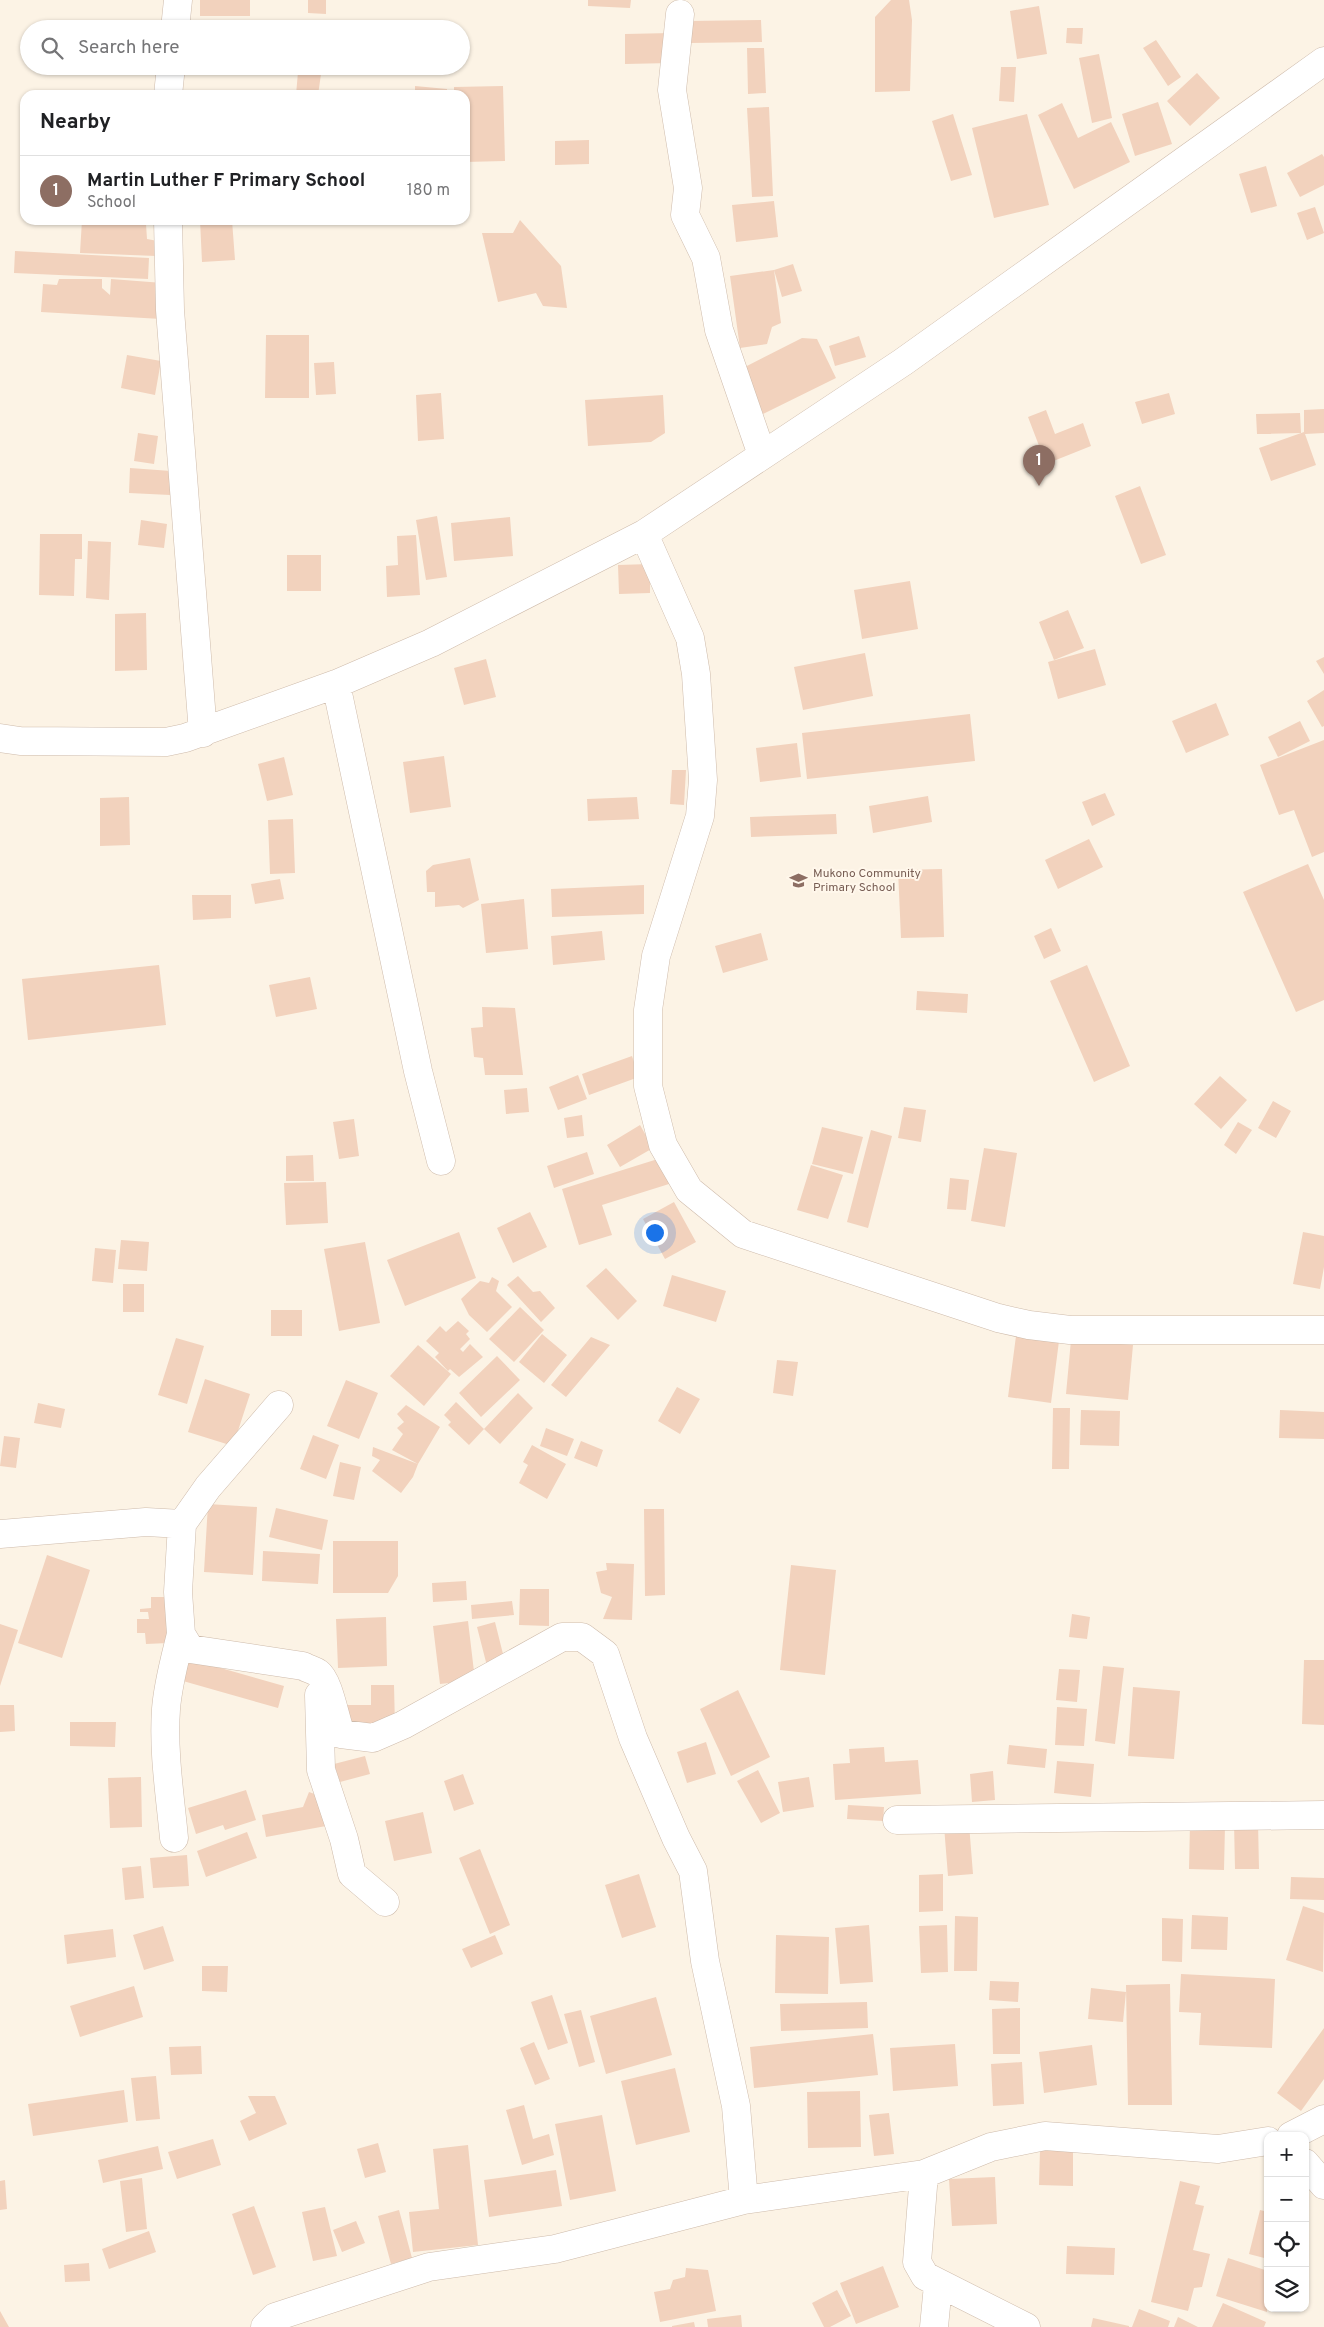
<!DOCTYPE html>
<meta charset="utf-8">
<style>
:root{--surface:#fff;--page:#f2f2f2;--text:#202124;--muted:#757577;--line:#e0e0e0;--accent:#0b8043}
body{margin:0;font-family:Overpass,sans-serif;background:var(--page);color:var(--text)}
.controls{position:absolute;right:15px;bottom:15px;display:grid;overflow:hidden;border-radius:10px;box-shadow:0 1px 4px #0004}
.controls button{width:45px;height:45px;display:grid;place-items:center;padding:0;border:0;border-bottom:1px solid var(--line);background:var(--surface);color:var(--text);font:25px sans-serif}
.you{position:absolute;left:654px;top:1232px;width:18px;height:18px;margin:-12px;border:4px solid #fff;border-radius:50%;background:#1a73e8;box-shadow:0 0 0 8px #1a73e833}
.badge{display:grid;place-items:center;width:32px;height:32px;border-radius:50%;background:var(--accent);color:#fff;font-size:16px;font-weight:700}
.pin{position:absolute;translate:-50% -41px;filter:drop-shadow(0 1px 2px #0008)}
.pin::after{content:'';position:absolute;top:26px;width:18px;height:15px;background:inherit;clip-path:polygon(0 0,100% 0,50% 100%)}
.list{margin:0;padding:0;list-style:none}
h2{display:flex;justify-content:space-between;align-items:center;height:65px;margin:0;padding:0 20px;font-size:21px}
h2 small{font-size:16px;font-weight:400;color:var(--muted)}
.list li{display:grid;grid-template-columns:32px 1fr auto;gap:15px;align-items:center;box-sizing:border-box;height:70px;padding:0 20px;border-top:1px solid var(--line)}
.list b{display:block;font-size:19px;white-space:nowrap}
.list p{margin:0;font-size:16px;white-space:nowrap;color:var(--muted)}
.list em{font-size:16px;font-style:normal;color:var(--muted)}
.icon{flex:none;width:28px;height:28px;fill:none;stroke:currentColor;stroke-width:2;stroke-linecap:round;stroke-linejoin:round}
.map{position:relative;flex:none;width:1324px;height:2327px;overflow:hidden}
.search{position:absolute;background:var(--surface);box-shadow:0 1px 4px #0004;left:20px;top:20px;width:450px;height:55px;display:flex;align-items:center;gap:12px;box-sizing:border-box;padding:0 18px;border-radius:28px;color:var(--muted);font-size:19px}
.panel{position:absolute;background:var(--surface);box-shadow:0 1px 4px #0004;left:20px;top:90px;width:450px;height:135px;border-radius:15px}
.map>svg:first-child{display:block}
.building{fill:#f2d2bd}
.lines{fill:none;stroke-linecap:round;stroke-linejoin:round}
.street-casing{stroke:#cebbab;stroke-width:29}
.street{stroke:#fff;stroke-width:28}
.labels{text-anchor:middle;dominant-baseline:central;stroke-width:4;stroke-linejoin:round;paint-order:stroke}
.education-label{font-size:12px;fill:#785e54;stroke:#fff7eb;text-anchor:start}
</style>
<div class="map">
<svg width="1324" height="2327" viewBox="0 0 1324 2327">
<rect width="100%" height="100%" fill="#fcf3e5"/>
<path class="building" d="M200 0H250V16H200Z
M308 0H326V14L308 13Z
M588 0H631L630 8 588 6Z
M891 0H909L912 20 910 91 875 92V17Z
M1039 6 1047 54 1017 59 1010 11Z
M761 20 762 42 690 43 689 21Z
M264 21 315 22 314 29H264Z
M1067 28H1083L1082 44 1066 43Z
M671 33V63L625 64V34Z
M1156 40 1181 77 1168 86 1143 48Z
M747 48H764L766 93 748 94Z
M1099 54 1112 118 1092 123 1079 58Z
M1001 67H1016L1014 102 999 101Z
M298 72 321 74 318 95H296Z
M1197 73 1220 98 1190 126 1167 101Z
M415 86 447 89V95H415Z
M503 86 505 161 465 162V95H454V87Z
M1158 102 1172 144 1135 156 1122 114Z
M1062 103 1078 138 1111 122 1130 162 1074 189 1038 115Z
M769 107 773 196 752 197 747 108Z
M953 114 972 175 951 181 932 121Z
M1027 114 1049 205 994 218 972 128Z
M589 140V164L555 165V141Z
M1322 154 1324 157V185L1300 197 1287 173Z
M1266 166 1277 206 1251 213 1239 174Z
M774 201 778 237 736 242 732 205Z
M1315 207 1324 233 1307 240 1297 213Z
M82 220H137L146 224 147 239 163 242 156 256 80 253Z
M200 220H232L235 260 202 262Z
M520 220 561 266 567 308 543 306 536 293 498 302 482 233H513Z
M15 251 149 258 148 279 14 273Z
M793 264 802 291 782 297 774 270Z
M774 270 781 323 772 327 767 344 740 348 730 276Z
M59 279H102V288L110 295 111 279 163 283 161 319 41 312 43 284 57 285Z
M266 335H309V398H265Z
M859 336 866 357 835 366 829 346Z
M802 338 817 339 836 378 763 414 741 369Z
M127 355 161 361 155 395 121 388Z
M334 362 336 394 316 395 314 363Z
M441 393 444 439 418 441 416 395Z
M1169 393 1175 414 1142 424 1135 402Z
M663 395 665 433 651 442 588 446 585 400Z
M1324 409V433L1305 434 1316 465 1271 481 1259 448 1304 432V410Z
M1046 410 1055 434 1083 423 1091 446 1046 464 1028 417Z
M1300 413 1301 433 1257 434 1256 414Z
M138 433 158 436 154 464 134 461Z
M130 468 171 471 170 495 129 493Z
M1140 486 1166 555 1141 564 1115 496Z
M437 516 447 577 426 580 416 520Z
M510 517 513 556 454 561 451 523Z
M141 520 167 524 164 548 138 545Z
M40 534H82V559H75L74 596 39 595Z
M416 535 420 595 387 597 386 566 398 565 397 536Z
M88 541 111 542 109 600 86 598Z
M287 555H321V591H287Z
M650 564V593L619 594 618 565Z
M910 581 918 629 862 639 854 590Z
M1068 610 1084 648 1054 660 1039 622Z
M146 613 147 670 115 671V614Z
M1095 649 1106 685 1058 699 1048 662Z
M865 653 873 696 803 710 794 667Z
M1324 657V674L1316 661Z
M486 659 496 697 464 705 454 668Z
M1324 690V726L1322 727 1307 701Z
M1216 703 1229 735 1186 753 1172 721Z
M970 714 975 761 807 779 802 733Z
M1300 721 1310 741 1278 757 1268 737Z
M1324 740V852L1312 857 1294 810 1279 815 1260 765Z
M797 743 801 777 760 782 756 748Z
M444 756 451 807 410 813 403 762Z
M284 757 293 795 267 801 258 764Z
M672 770H686L684 805 670 804Z
M1105 793 1115 815 1092 826 1082 802Z
M928 796 932 822 873 833 869 806Z
M129 797 130 845 100 846V798Z
M637 797 639 819 588 821 587 799Z
M836 814 837 834 751 837 750 817Z
M293 819 295 873 270 874 268 820Z
M1089 839 1103 867 1058 889 1045 860Z
M470 858 479 900 463 908 459 905 435 907V892H427L426 871 433 865Z
M1308 864 1324 900V1000L1296 1012 1243 892Z
M942 869 944 937 901 938 898 870Z
M280 879 284 899 255 904 251 884Z
M644 885V914L552 917 551 889Z
M192 895H231V918L193 920Z
M524 899 528 949 486 953 481 904Z
M1051 928 1061 951 1044 959 1034 936Z
M602 931 605 960 553 965 551 936Z
M761 933 768 960 723 973 715 946Z
M159 965 166 1025 28 1040 22 979Z
M1087 965 1130 1066 1094 1082 1050 981Z
M310 977 317 1009 276 1017 269 985Z
M917 991 968 994 967 1013 916 1010Z
M482 1007 515 1008 523 1075H485L483 1058 474 1057 471 1028 483 1027Z
M632 1056 639 1077 589 1095 582 1074Z
M578 1075 587 1099 558 1110 549 1087Z
M1220 1076 1247 1100 1221 1129 1194 1104Z
M527 1088 529 1112 506 1114 504 1090Z
M1273 1101 1291 1111 1276 1138 1258 1128Z
M904 1107 926 1110 921 1142 898 1138Z
M582 1115 584 1136 567 1138 564 1118Z
M354 1119 359 1156 339 1159 333 1122Z
M1238 1122 1252 1130 1236 1154 1224 1145Z
M640 1125 653 1148 620 1167 607 1145Z
M822 1127 863 1137 853 1174 812 1164Z
M871 1130 892 1136 868 1228 847 1222Z
M984 1148 1017 1153 1005 1227 971 1221Z
M587 1152 594 1174 554 1188 547 1166Z
M313 1155 314 1181H286V1156Z
M661 1158 669 1184 602 1205 612 1235 579 1245 562 1189Z
M811 1165 843 1175 828 1219 797 1210Z
M950 1178 969 1180 966 1210 947 1209Z
M326 1182 328 1223 286 1225 284 1183Z
M674 1202 696 1242 665 1259 643 1219Z
M530 1212 547 1247 513 1263 497 1228Z
M459 1232 476 1278 405 1306 387 1260Z
M1303 1232 1324 1236V1267L1320 1289 1293 1284Z
M121 1240 149 1242 147 1271 118 1269Z
M365 1242 380 1323 339 1331 324 1249Z
M95 1248 116 1250 113 1283 92 1281Z
M606 1268 637 1301 618 1320 586 1286Z
M672 1275 726 1291 716 1322 663 1306Z
M518 1276 533 1292 540 1291 555 1308 541 1322 507 1285Z
M492 1277 499 1281 496 1291 512 1307 487 1332 469 1315 461 1299 480 1281 489 1283Z
M123 1284H144V1312H123Z
M520 1307 544 1330 514 1362 489 1339Z
M271 1310H302V1336H271Z
M458 1321 469 1331 466 1334 470 1339 460 1349 463 1352 470 1344 483 1357 459 1377 450 1369 448 1371 435 1357 439 1353 426 1341 440 1326 446 1332Z
M542 1334 567 1355 544 1383 519 1362Z
M1016 1336 1059 1341 1051 1403 1008 1397Z
M591 1337 610 1345 566 1397 551 1385Z
M176 1338 204 1346 187 1404 158 1395Z
M1071 1340 1133 1345 1128 1400 1066 1394Z
M418 1345 451 1374 424 1406 390 1376Z
M497 1356 520 1380 481 1417 459 1393Z
M777 1360 798 1362 793 1396 773 1393Z
M205 1379 250 1394 233 1446 188 1432Z
M346 1380 378 1393 359 1439 327 1426Z
M677 1387 700 1399 680 1434 658 1421Z
M518 1393 533 1408 500 1444 484 1429Z
M456 1402 484 1429 469 1445 448 1425 451 1422 444 1415Z
M38 1403 65 1409 61 1428 34 1423Z
M406 1405 440 1427 418 1464 392 1450 403 1434 397 1428 404 1422 397 1414Z
M1053 1408H1070L1069 1469H1052Z
M1081 1410 1120 1411 1119 1446 1080 1445Z
M1280 1410 1324 1412V1439L1279 1438Z
M546 1428 574 1439 567 1456 540 1446Z
M313 1435 339 1445 326 1479 300 1469Z
M4 1436 20 1438 16 1468 0 1466Z
M581 1441 603 1450 597 1467 574 1458Z
M532 1445 566 1464 547 1499 519 1483 528 1465 523 1462Z
M373 1447 418 1464 413 1477 401 1493 372 1471 380 1460 372 1456Z
M340 1462 361 1467 354 1500 333 1496Z
M208 1504 257 1507 253 1575 204 1572Z
M276 1508 328 1520 322 1550 269 1537Z
M644 1509H664L665 1595 645 1596Z
M333 1541H398V1576L388 1593H333Z
M263 1551 320 1554 318 1584 262 1581Z
M47 1555 90 1570 62 1658 18 1643Z
M606 1563 634 1564 632 1620 603 1619 612 1597 601 1593 596 1572 607 1570Z
M791 1565 836 1570 825 1675 780 1670Z
M466 1581 467 1600 433 1602 432 1583Z
M520 1589H549V1626L519 1625Z
M151 1597H166L168 1643 146 1644 145 1633H137V1619H149L148 1612H140V1609L151 1608Z
M512 1601 514 1615 472 1619 471 1605Z
M1072 1614 1090 1617 1087 1639 1069 1637Z
M386 1617 387 1666 338 1668 336 1619Z
M468 1621 475 1680 440 1684 433 1626Z
M495 1622 505 1662 487 1666 477 1627Z
M0 1624 18 1630 0 1686Z
M189 1659 284 1686 278 1708 183 1681Z
M1304 1660H1324V1725L1302 1724Z
M1103 1666 1124 1668 1115 1744 1095 1741Z
M1059 1669 1080 1670 1077 1702 1056 1700Z
M371 1685H394L395 1727 340 1728V1705H371Z
M1133 1687 1180 1691 1174 1759 1128 1756Z
M738 1690 770 1757 731 1776 700 1709Z
M0 1705H14L15 1731 0 1732Z
M1057 1707 1087 1709 1084 1746 1055 1745Z
M70 1722H116L115 1747 70 1746Z
M706 1742 716 1774 687 1783 677 1752Z
M1009 1745 1047 1749 1045 1768 1007 1764Z
M884 1747 885 1762 918 1760 921 1794 835 1800 833 1764 850 1763 849 1749Z
M365 1756 370 1774 340 1782 334 1764Z
M1057 1761 1094 1764 1091 1797 1054 1793Z
M758 1770 780 1813 761 1823 737 1781Z
M993 1771 995 1800 972 1802 970 1774Z
M463 1774 474 1804 454 1811 444 1781Z
M141 1777 142 1827 110 1828 108 1778Z
M809 1777 814 1807 783 1812 778 1782Z
M246 1790 256 1820 225 1830 223 1825 196 1834 188 1808Z
M309 1792 320 1796 326 1826 266 1837 262 1815 303 1807Z
M848 1805 884 1807 883 1821 847 1819Z
M423 1812 432 1853 394 1861 385 1821Z
M1234 1822H1258L1259 1869H1235Z
M969 1824 973 1874 948 1876 944 1826Z
M1190 1824 1225 1825 1224 1870 1189 1869Z
M247 1832 257 1858 206 1877 197 1851Z
M480 1849 510 1925 490 1934 459 1858Z
M187 1855 189 1886 153 1888 150 1858Z
M141 1866 144 1898 125 1900 122 1868Z
M639 1874 656 1927 622 1938 605 1885Z
M943 1874V1911L919 1912V1875Z
M1291 1877 1324 1878V1900L1290 1899Z
M1303 1906 1324 1913 1323 1972 1286 1960Z
M1192 1915 1228 1917 1227 1950 1191 1949Z
M955 1916 978 1917 977 1971H954Z
M1162 1918 1183 1919 1182 1962 1162 1961Z
M869 1925 873 1982 840 1984 835 1928Z
M947 1925 948 1972 921 1973 919 1926Z
M163 1926 174 1961 144 1970 133 1935Z
M113 1929 116 1957 67 1964 64 1935Z
M495 1935 503 1954 471 1968 462 1949Z
M776 1935 829 1937 828 1994 775 1993Z
M202 1966H228L227 1992 202 1991Z
M1181 1974 1275 1979 1272 2048 1199 2045 1201 2013 1179 2012Z
M990 1981 1019 1982 1018 2002 989 2000Z
M1170 1984 1172 2105H1128L1126 1985Z
M134 1986 143 2017 80 2037 70 2006Z
M1091 1988 1126 1992 1123 2022 1088 2019Z
M552 1995 568 2043 548 2050 531 2002Z
M656 1997 672 2055 606 2074 590 2016Z
M867 2002 868 2028 781 2031 780 2004Z
M1020 2008V2054H993L992 2009Z
M581 2010 595 2062 579 2067 564 2014Z
M1324 2028V2079L1301 2111 1277 2093Z
M873 2034 878 2075 754 2088 750 2047Z
M534 2042 550 2079 535 2085 520 2048Z
M955 2044 958 2086 893 2091 890 2048Z
M1092 2045 1097 2085 1044 2093 1039 2052Z
M201 2046 202 2074 171 2075 169 2047Z
M1022 2062 1024 2104 993 2106 991 2064Z
M675 2068 690 2132 636 2145 621 2081Z
M156 2076 160 2119 136 2121 131 2078Z
M124 2090 128 2122 33 2136 28 2104Z
M860 2091 861 2147 808 2148 807 2092Z
M248 2096H275L287 2124 249 2141 240 2121 256 2113Z
M524 2105 533 2139 549 2134 554 2155 522 2165 506 2110Z
M889 2113 894 2154 874 2156 869 2115Z
M602 2115 616 2191 570 2200 555 2124Z
M213 2139 221 2165 177 2179 168 2152Z
M378 2143 386 2172 365 2178 357 2149Z
M468 2145 478 2245 413 2252 409 2212 439 2209 433 2149Z
M158 2146 163 2169 103 2183 98 2160Z
M1040 2150 1073 2151V2186L1039 2185Z
M556 2170 562 2206 489 2217 484 2180Z
M995 2177 997 2224 952 2226 949 2179Z
M142 2178 147 2229 126 2232 120 2181Z
M5 2180 7 2209 0 2210V2181Z
M1180 2181 1200 2186 1195 2204 1204 2206 1193 2250 1210 2254 1202 2287 1194 2288 1188 2311 1151 2302Z
M254 2206 276 2267 253 2275 232 2214Z
M325 2207 337 2256 313 2261 302 2212Z
M399 2210 412 2258 391 2264 378 2216Z
M1260 2210 1268 2212V2259L1249 2254Z
M356 2221 365 2243 342 2252 333 2230Z
M149 2231 156 2252 109 2269 102 2249Z
M1067 2246 1115 2248 1114 2275 1066 2274Z
M1228 2258 1268 2271 1267 2312 1216 2296Z
M89 2263 90 2281 65 2282 64 2265Z
M883 2266 899 2307 856 2324 840 2283Z
M686 2268 708 2270 716 2311 660 2322 654 2292 670 2289 673 2280 685 2277Z
M837 2290 851 2316 830 2327H824L812 2303Z
M1223 2303 1266 2322 1264 2327H1212Z
M1139 2309 1170 2321 1168 2327H1132Z
M0 2311 9 2327H0Z
M741 2315 742 2327H708L707 2319Z
M1178 2317 1198 2327H1174Z
M1093 2318 1129 2326V2327H1091Z
M694 2322 695 2327H672V2326Z"/>
<g class="lines">
<defs>
<path id="street" d="M680 14 672 90 688 188 685 215 706 258 719 330 762 455
M175 29 178 0
M168 95 171 66
M168 220 170 310 203 733
M644 534 690 638 696 674 703 780 700 816 656 956 648 1010V1086L663 1145 689 1190 743 1234 998 1318 1029 1325 1070 1330H1324
M336 684 418 1071 441 1161
M0 738 20 741 166 742 185 738 336 684 431 643 644 534 903 362 1324 61
M182 1524 208 1487 279 1405
M0 1534 146 1522 182 1524 178 1592 181 1634 190 1649 303 1666C308 1669 314 1670 318 1673 329 1681 335 1719 341 1734L373 1738 403 1725 562 1637H582L605 1654 633 1738 676 1838 693 1871 705 1961 736 2106 744 2200
M319 1695 321 1770 344 1839 352 1874 385 1902
M897 1820 1324 1815
M174 1838C170 1795 163 1752 166 1709 168 1683 175 1659 181 1634
M1291 2136 1324 2119
M1305 2163 1324 2185
M924 2174 917 2262 925 2276 1026 2327
M265 2327 275 2317 429 2267 555 2249 744 2200 924 2174 991 2147 1045 2136 1218 2149 1268 2141
M934 2327 938 2285"/>
</defs>
<use href="#street" class="street-casing"/>
<use href="#street" class="street"/>
</g>
<defs>
<symbol id="school-bare" viewBox="-9 -9 18 18"><path d="M0-5L7-2L0 1L-7-2ZM-4 1L0 2.5L4 1V4Q0 6-4 4Z" fill="#8d6e63" stroke="#fff7eb" stroke-width="2.5" paint-order="stroke"/></symbol>
</defs>
<g fill-rule="evenodd">
<use href="#school-bare" x="786" y="868" width="25" height="25"/>
</g>
<g class="labels">
<g class="education-label">
<text x="813" y="874">Mukono Community<tspan x="813" dy="14">Primary School</tspan></text>
</g>
</g>
</svg>
<div class="controls">
<button>+</button>
<button>−</button>
<button><svg class="icon" aria-label="locate" viewBox="0 0 24 24"><circle cx="12" cy="12" r="6"/><path d="M12 2v4M12 18v4M2 12h4M18 12h4"/></svg></button>
<button><svg class="icon" aria-label="layers" viewBox="0 0 24 24"><path d="M12 4l9 5-9 5-9-5zM3 14l9 5 9-5"/></svg></button>
</div>
<div class="you"></div>
<div class="pin badge" style="left:1039px;top:486px;background:#8d6e63">1</div>
<div class="search"><svg class="icon" aria-label="search" viewBox="0 0 24 24"><circle cx="10" cy="10" r="6"/><path d="M15 15l6 6"/></svg>Search here</div>
<section class="panel">
<h2>Nearby<small></small></h2>
<ul class="list">
<li><span class="badge" style="background:#8d6e63">1</span><div><b>Martin Luther F Primary School</b><p>School</p></div><em>180 m</em></li>
</ul>
</section>
</div>
